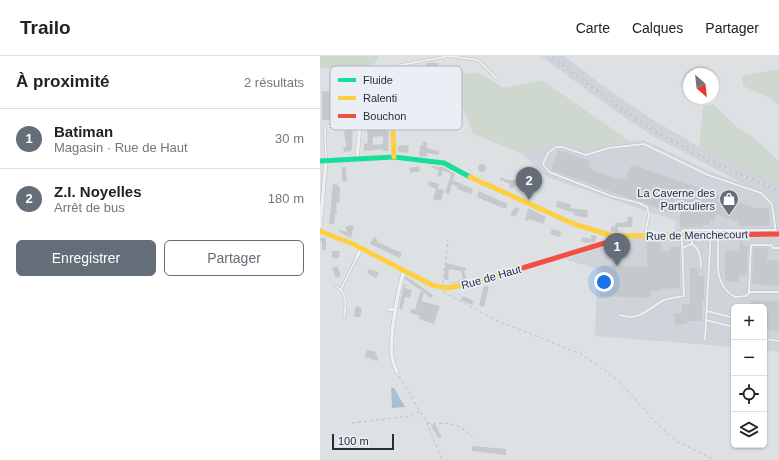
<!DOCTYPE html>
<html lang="fr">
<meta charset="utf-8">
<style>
:root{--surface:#fff;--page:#f2f2f2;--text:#222;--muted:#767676;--line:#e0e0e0;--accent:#656d78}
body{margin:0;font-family:Arial,sans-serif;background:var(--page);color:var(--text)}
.controls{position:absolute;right:12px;bottom:12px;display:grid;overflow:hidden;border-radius:6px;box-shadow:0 1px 3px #0004}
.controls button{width:36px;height:36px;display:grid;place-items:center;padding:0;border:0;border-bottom:1px solid var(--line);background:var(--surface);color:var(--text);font:20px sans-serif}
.compass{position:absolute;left:363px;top:12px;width:36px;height:36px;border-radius:50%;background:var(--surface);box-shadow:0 1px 3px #0004;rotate:153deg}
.scale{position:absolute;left:12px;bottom:10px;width:62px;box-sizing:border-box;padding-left:4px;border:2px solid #242f3e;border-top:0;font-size:11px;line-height:14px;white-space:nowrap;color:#242f3e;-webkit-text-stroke:3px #eaeff5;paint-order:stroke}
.you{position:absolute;left:284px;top:226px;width:14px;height:14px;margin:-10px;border:3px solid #fff;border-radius:50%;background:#1a73e8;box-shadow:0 0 0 6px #1a73e833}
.badge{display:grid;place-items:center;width:26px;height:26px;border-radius:50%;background:var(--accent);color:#fff;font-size:13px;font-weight:700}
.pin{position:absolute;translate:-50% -33px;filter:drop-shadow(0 1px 2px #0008)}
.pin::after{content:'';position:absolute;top:21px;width:14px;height:12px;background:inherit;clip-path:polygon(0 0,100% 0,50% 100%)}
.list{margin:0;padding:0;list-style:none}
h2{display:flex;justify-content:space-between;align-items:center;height:52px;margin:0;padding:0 16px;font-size:17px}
h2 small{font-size:13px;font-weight:400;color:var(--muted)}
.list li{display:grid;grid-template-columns:26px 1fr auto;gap:12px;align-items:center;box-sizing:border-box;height:60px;padding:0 16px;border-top:1px solid var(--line)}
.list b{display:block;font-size:15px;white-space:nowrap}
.list p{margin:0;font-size:13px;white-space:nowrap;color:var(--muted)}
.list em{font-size:13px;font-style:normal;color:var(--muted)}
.actions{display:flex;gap:8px;padding:12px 16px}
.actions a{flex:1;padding:9px 0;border:1px solid var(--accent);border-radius:6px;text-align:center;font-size:14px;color:var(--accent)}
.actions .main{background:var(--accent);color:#fff}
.icon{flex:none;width:22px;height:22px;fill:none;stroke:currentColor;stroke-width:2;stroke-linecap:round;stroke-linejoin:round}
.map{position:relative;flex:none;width:459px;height:404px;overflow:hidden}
header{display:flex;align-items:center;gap:24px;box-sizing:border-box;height:56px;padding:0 20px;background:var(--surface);border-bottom:1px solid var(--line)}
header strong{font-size:19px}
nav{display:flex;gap:22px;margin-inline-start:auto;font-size:14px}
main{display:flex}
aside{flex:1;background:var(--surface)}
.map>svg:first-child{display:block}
.built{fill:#cfd4db}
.green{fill:#cfd8ce}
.water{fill:#aabfd2}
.building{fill:#c6c9cc;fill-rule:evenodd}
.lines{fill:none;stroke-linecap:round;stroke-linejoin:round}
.lane-casing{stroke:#bcbfc2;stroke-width:3}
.street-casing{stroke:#bcbfc2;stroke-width:4.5}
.path{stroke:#bcbfc3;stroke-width:1;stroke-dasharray:3 3;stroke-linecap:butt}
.lane{stroke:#edeff1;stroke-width:2}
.street{stroke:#edeff1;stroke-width:3.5}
.fast{stroke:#16e098;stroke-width:5}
.slow{stroke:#ffcf43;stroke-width:5}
.jam{stroke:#f24e42;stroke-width:5}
.rail-casing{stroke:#c6c9cc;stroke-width:2.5}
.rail{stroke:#eaeff5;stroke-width:1;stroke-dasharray:3;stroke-linecap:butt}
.labels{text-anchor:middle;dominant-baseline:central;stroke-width:3.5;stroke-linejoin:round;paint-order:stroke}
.poi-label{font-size:11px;fill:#242f3e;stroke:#eaeff5;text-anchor:end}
.street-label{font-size:11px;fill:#242f3e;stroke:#eaeff5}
.key{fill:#eaeff5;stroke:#afb5be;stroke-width:1}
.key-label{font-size:11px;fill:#242f3e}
</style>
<header>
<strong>Trailo</strong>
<nav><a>Carte</a><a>Calques</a><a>Partager</a></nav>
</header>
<main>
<aside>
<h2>À proximité<small>2 résultats</small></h2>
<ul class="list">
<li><span class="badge">1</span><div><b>Batiman</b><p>Magasin · Rue de Haut</p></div><em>30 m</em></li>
<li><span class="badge">2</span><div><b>Z.I. Noyelles</b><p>Arrêt de bus</p></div><em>180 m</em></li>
</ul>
<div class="actions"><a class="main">Enregistrer</a><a>Partager</a></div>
</aside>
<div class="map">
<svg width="459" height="404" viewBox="0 0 459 404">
<rect width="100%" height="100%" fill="#dee1e4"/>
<path class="built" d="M221 0H244L283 30 327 60 379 91 459 127V296L444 294V251H414V291L275 280 277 213 244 203 303 184 355 175 356 165 227 121 203 98 239 85 267 92 324 84 389 115 424 128 333 80 295 55Z"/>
<path class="green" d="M0 0H59L50 15 0 12Z
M459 13V50L451 42 423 30 422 20Z
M160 17 183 32 222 24 311 86 267 92 239 85 203 98 153 78 130 18Z
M393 48 417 71 434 82 459 105V127L379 91 383 50Z"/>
<path class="water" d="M71 332H74L85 351 72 352Z"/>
<path class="building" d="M106 7H118L117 17H106Z
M2 35 20 36V64H12V67L9 64H2Z
M27 65H32L33 68 32 92 31 95 24 96 23 91H26L24 75H27Z
M65 73 69 76 68 95H63V93L44 95V88L48 87 47 74ZM63 80V88L53 89V81Z
M103 86H107V92L119 95 118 99 107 97V101L99 100 100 89H103Z
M87 89H89L88 97 78 96V90Z
M238 94 271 105 269 111 272 112V114L301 124 302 122 306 123 310 110 312 111 313 109 433 151 432 152H449L450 170H418V166L396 158 394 165 391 164 389 170 383 168V171H360V144H355L354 158 231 114Z
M158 112a4 4 0 1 1 8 0a4 4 0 1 1-8 0Z
M99 110 100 115 91 117 89 112Z
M111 110 123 111 135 118 133 124 153 133 151 138 137 133 138 131 132 128 129 138 125 137 131 118 123 114 121 121 117 120 119 114 113 112Z
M22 111H26L27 125H22Z
M181 121 186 124 205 125 203 132 194 130V132H189L190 128 180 124Z
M109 125 119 128 118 133 124 134 121 145 113 143 116 133 108 129Z
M13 128 18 129 20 133 19 148 16 147 17 158H15L14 168H9Z
M159 135 188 148 186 152H183L157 141Z
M237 145 251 148 250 152 268 154 267 162 253 159 254 157 236 151Z
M195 151 200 153 195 161 190 159Z
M208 152 226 161 223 168 209 163 208 165 205 164Z
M308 161H313L312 171H298V176L291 175V171L295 170 296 167 307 166Z
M30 169 34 170 31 182 19 176 20 174 27 176 25 171Z
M232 173 241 176 240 181 230 178Z
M271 179 277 180 275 186 266 187 261 185 263 181 271 183Z
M54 181 58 184 57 186 82 197 80 202 50 188Z
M0 182H6V194H2V185H0Z
M420 185H423V190H428L427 219 419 220V226L405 225V196L407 194 419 195Z
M327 186H341V195H349L350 191H360V232L340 233V235H331L330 242 280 240 281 209 327 211Z
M433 192H448L447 204 459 205V230L432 228Z
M12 195H20L19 202H12Z
M126 207 146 212V214L144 215 147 224 128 228 143 223 141 215 129 213 128 224H124Z
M17 210 21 220 16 222 12 212Z
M370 212H377L378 220H384V244H382V265H367V268L355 269 354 258 362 257V248H370Z
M49 213 59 217 56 222 47 217Z
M86 220 113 239 111 242 85 223Z
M84 228H86L85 232 92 234 90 242 85 241 82 254 79 252Z
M164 230 169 231 164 251 159 250Z
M100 236 104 237 101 245 120 250 114 268 99 263 100 260 90 257 91 253 95 254Z
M143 240 154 245 152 249 141 244Z
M431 244 459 245V275L444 274V251H430Z
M37 250 42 253 40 261H34L35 252Z
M47 294 56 296 55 300 58 301V305L45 301Z
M115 368 122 382H118L111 369Z
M152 390 186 393V399L152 395Z"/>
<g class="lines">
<defs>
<path id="lane" d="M71 18 74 13 81 9 129 0 158 4 177 23
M6 104 5 73 7 70H20
M325 179 329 159 327 151 319 147 291 140 229 116 223 108 228 97 236 91H242L266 99 289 92 324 88 388 119 441 137 452 148 456 177
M358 179 364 174H455
M398 181C399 202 392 229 415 241L426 240 430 236H459
M372 188C380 192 381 203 381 211
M362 192 372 188V180
M16 230C28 238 26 249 24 261
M21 233 37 201
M429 236 431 189H451L454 192H459
M387 255 410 261H414
M300 259C320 266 328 252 344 244 350 242 357 241 364 240L362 181
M386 264 414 271
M385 283 391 174
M444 283 459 285"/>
<path id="street" d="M37 102 40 68H72
M0 171 6 105
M37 201 41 193
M69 253 76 254
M77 316C75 311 73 306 72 301 69 284 78 232 84 215"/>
</defs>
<use href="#lane" class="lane-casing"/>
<use href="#street" class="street-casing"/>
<path class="path" d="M123 227 128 184
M123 236 176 264 261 298 299 325 340 371 356 385 395 404
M79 320 107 367 122 404
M32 367 90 360 99 355
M107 367C134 368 135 364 155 384"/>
<use href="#lane" class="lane"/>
<use href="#street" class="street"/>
<path class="fast" d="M0 105 74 101 124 107 150 121"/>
<path class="slow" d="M71 18 74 101
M150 121 254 168 293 180 404 179
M0 175 33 188 112 229 127 232 149 228 196 214"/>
<path class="jam" d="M404 179 459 178
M196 214 288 186 296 180"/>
<defs>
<path id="rail" d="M230 0C269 29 308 59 350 84 385 104 422 120 459 134"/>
</defs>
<use href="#rail" class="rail-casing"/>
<use href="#rail" class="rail"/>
</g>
<defs>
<symbol id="shop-pin" viewBox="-11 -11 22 30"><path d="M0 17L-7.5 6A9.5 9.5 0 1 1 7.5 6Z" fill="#656d78" stroke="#eaeff5"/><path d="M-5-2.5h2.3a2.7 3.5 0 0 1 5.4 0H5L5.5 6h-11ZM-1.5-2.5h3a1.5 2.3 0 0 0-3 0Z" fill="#fff"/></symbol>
</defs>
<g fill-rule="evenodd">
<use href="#shop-pin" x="398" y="132" width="22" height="30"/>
</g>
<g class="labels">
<g class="poi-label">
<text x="395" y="137">La Caverne des<tspan x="395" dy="13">Particuliers</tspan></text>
</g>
<g class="street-label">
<text transform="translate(377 179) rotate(-1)">Rue de Menchecourt</text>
<text transform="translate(171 221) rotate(-16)">Rue de Haut</text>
</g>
</g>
<rect x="10" y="10" width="132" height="64" rx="6" class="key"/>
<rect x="18" y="22" width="18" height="4" fill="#16e098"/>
<rect x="18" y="40" width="18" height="4" fill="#ffcf43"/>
<rect x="18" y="58" width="18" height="4" fill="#f24e42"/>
<g class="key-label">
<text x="43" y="28">Fluide</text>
<text x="43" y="46">Ralenti</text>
<text x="43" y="64">Bouchon</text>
</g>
</svg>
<div class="controls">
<button>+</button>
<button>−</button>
<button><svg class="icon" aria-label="locate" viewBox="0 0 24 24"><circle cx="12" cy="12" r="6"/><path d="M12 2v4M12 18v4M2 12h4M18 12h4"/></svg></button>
<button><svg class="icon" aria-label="layers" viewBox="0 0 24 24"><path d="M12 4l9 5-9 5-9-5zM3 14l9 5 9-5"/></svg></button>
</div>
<svg class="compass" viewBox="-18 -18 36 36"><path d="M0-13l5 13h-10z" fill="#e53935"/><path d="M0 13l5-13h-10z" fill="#767676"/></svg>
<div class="scale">100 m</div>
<div class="you"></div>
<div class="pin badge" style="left:297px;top:210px">1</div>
<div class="pin badge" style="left:209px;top:144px">2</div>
</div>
</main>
